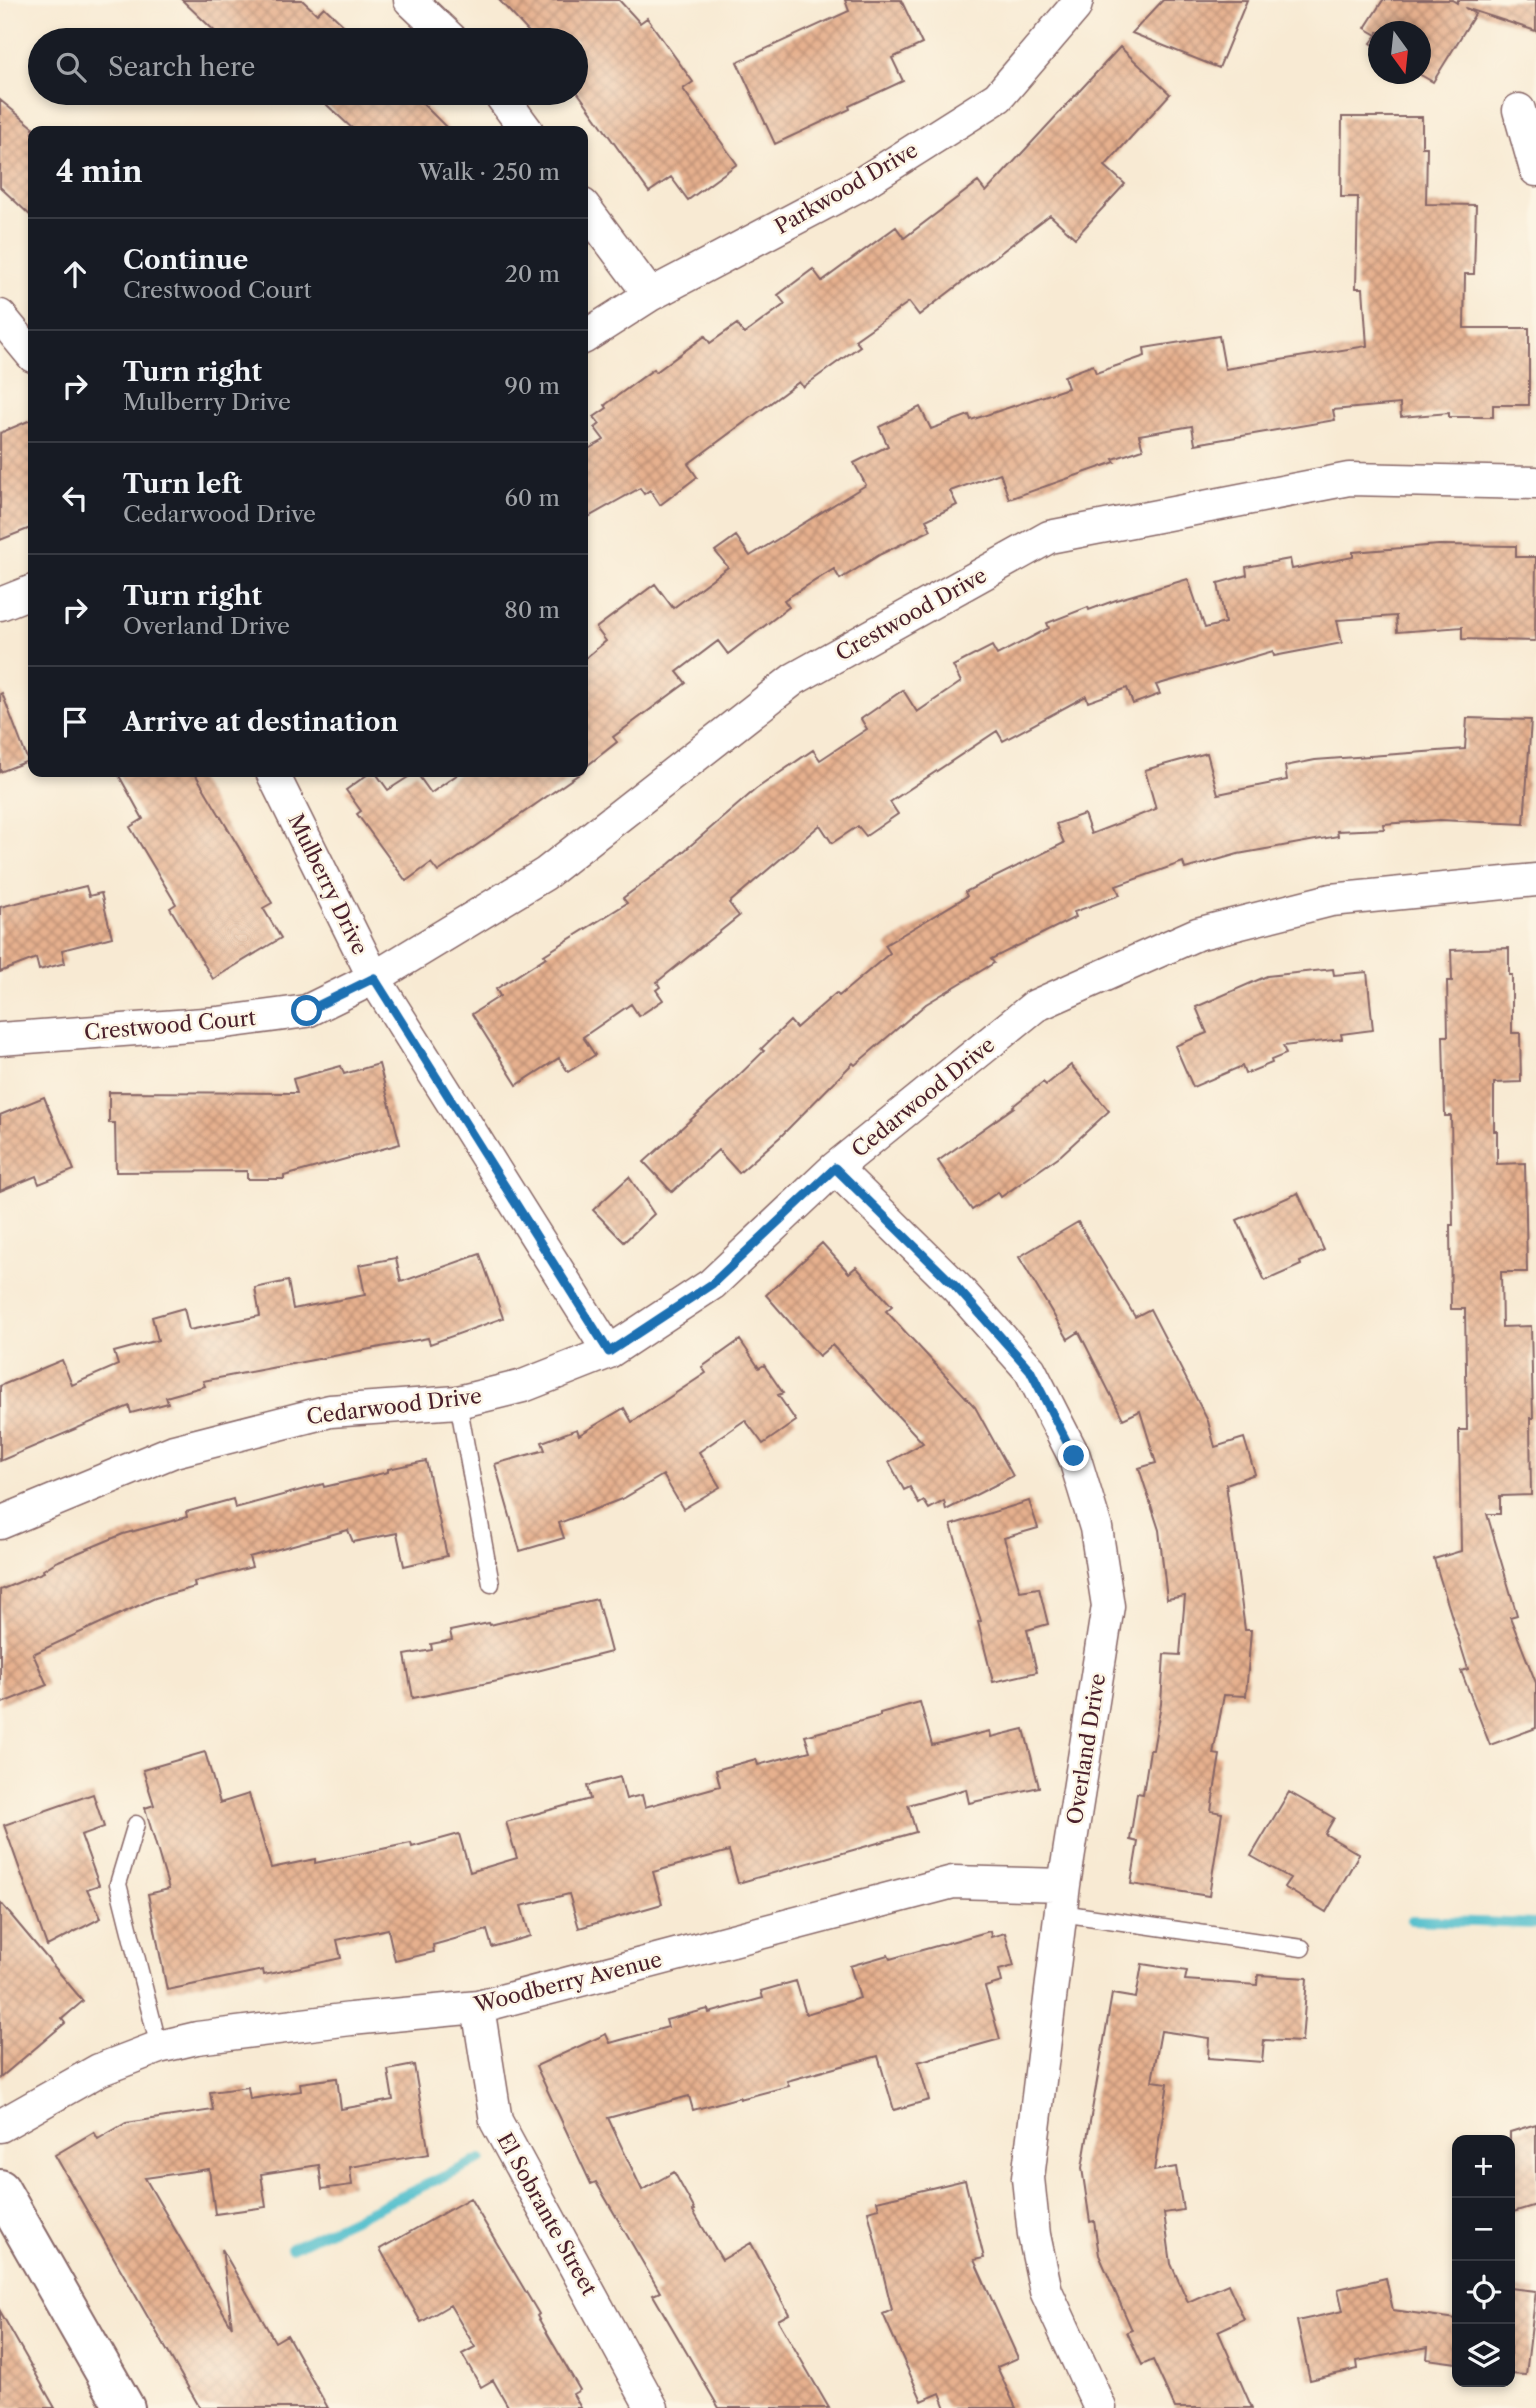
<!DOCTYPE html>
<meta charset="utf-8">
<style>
:root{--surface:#171b24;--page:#20242c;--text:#f1f3f6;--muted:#9ea1a6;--line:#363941}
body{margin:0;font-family:"Libre Caslon Text",serif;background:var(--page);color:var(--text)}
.controls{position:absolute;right:21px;bottom:21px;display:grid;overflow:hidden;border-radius:14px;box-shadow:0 4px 10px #0003}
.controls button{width:63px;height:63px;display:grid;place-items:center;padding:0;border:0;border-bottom:2px solid var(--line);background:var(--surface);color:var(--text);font:35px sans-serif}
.compass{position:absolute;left:1368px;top:21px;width:63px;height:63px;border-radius:50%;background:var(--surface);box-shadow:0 4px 10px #0003;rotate:165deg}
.stop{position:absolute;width:21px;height:21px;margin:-16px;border:5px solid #1f6fb2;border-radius:50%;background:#fff}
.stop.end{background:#1f6fb2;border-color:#fff;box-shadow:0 2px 7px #0008}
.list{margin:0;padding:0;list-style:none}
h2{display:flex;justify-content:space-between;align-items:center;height:91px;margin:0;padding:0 28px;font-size:30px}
h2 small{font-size:23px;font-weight:400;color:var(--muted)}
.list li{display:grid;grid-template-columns:46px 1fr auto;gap:21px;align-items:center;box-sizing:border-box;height:112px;padding:0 28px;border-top:2px solid var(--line)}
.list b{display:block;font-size:26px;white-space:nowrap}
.list p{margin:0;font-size:23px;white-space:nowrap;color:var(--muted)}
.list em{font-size:23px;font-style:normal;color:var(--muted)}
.icon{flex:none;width:38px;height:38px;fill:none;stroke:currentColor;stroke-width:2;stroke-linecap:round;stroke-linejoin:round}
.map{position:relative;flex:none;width:1536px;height:2408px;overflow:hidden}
.search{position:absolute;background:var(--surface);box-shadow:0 4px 10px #0003;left:28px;top:28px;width:560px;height:77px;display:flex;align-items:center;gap:18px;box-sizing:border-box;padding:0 24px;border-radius:38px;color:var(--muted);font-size:26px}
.panel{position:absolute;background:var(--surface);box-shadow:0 4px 10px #0003;left:28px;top:126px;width:560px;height:651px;border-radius:14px}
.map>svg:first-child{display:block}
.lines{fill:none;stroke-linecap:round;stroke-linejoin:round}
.stream{stroke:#54c0cd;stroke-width:10}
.building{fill:url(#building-cross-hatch)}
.lane-casing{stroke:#876666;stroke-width:19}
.street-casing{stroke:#876666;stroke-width:35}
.secondary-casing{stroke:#876666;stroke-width:42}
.lane{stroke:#fff;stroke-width:16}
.street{stroke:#fff;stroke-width:32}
.secondary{stroke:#fff;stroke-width:38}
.route{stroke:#1f6fb2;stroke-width:9}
.labels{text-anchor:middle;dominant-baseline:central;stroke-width:5;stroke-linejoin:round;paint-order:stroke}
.street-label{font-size:21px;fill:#4a1f2b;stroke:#fcf5e5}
</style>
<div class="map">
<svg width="1536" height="2408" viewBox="0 0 1536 2408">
<defs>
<pattern id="building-cross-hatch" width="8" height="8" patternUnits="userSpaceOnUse" patternTransform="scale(1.75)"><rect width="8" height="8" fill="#e6b08e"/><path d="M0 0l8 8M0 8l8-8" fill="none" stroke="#bc8f74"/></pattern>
</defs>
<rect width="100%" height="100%" fill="#fcf5e5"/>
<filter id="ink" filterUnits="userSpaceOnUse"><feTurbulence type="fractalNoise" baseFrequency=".0143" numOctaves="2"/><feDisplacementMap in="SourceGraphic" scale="14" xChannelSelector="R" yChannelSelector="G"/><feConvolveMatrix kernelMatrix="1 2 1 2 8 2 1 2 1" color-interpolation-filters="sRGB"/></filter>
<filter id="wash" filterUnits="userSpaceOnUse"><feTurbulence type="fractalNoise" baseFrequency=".00686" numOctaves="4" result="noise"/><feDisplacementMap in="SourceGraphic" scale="28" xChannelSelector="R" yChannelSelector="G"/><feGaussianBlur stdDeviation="1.57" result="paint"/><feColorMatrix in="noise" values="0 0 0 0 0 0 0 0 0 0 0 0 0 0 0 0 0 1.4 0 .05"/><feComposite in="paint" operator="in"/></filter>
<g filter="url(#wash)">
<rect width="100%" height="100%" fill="#f8ead3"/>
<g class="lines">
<path class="stream" d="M1412 1920 1536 1924
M291 2248 481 2159"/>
</g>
<g id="blocks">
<path class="building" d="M182 0H302L317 14 324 7 359 40H224Z
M499 0H619L640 23 647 18 693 82 683 89 737 164 688 200 671 177 649 192 576 90V40H536Z
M845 0H901L922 44 892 58 903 81 849 106 850 109 775 144 737 62 849 11Z
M1163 0H1247L1219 68 1132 33Z
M1383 0H1452L1457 3 1458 0H1536V31L1465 8 1475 14 1433 82 1419 74 1420 32H1378V48L1371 43 1377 35 1365 28Z
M1120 47 1170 94 1105 166 1125 184 1075 238 1050 215 919 315 909 302 855 340 860 346 803 387 799 382 688 464 697 477 660 505 650 490 644 494 640 488 583 520V452L604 440 595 428 600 424 594 417 607 408 605 405 654 369 656 372 705 336 710 343 737 324 744 334 785 304 778 295 813 269 822 281 896 227 904 238 978 182 986 192Z
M314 93H412L450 131H355Z
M0 100 33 127V218L0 187Z
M1342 117H1422V147H1427L1426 204 1476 205 1474 274H1465L1464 328H1529V405H1493V417H1449V413L1401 417 1400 404 1333 410 1335 420 1195 444 1192 426 1139 435 1143 449 1113 459 1115 462 1009 499 1000 473 950 491 957 505 926 520 931 530 881 554 840 579 834 569 784 600 789 607 728 654 718 641 677 672 686 683 613 737 617 742 583 769V660L606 641 596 628 655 584 673 608 728 567 715 551 736 536 750 556 866 485 854 463 888 446 879 427 920 407 931 429 969 415 971 420 1068 388 1064 376 1093 365 1096 373 1145 356 1144 348 1219 336 1225 369 1367 346 1363 288H1356L1358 197H1341Z
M33 419V527L0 540V433Z
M1439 545 1516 546V557H1536L1535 641 1462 639V627L1397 632 1396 616 1337 620 1342 643 1274 656 1273 651 1156 685 1160 694 1133 704 1127 688 1088 702 1086 696 1003 741 997 731 890 802 898 814 866 836 858 826 832 843 820 825 729 903 739 916 657 982 660 987 656 990 663 1000 639 1016 631 1004 583 1037 595 1055 568 1072 559 1058 517 1085 472 1014 500 996 496 989 546 957 544 955 627 903 623 898 669 864 756 789 813 750 820 760 867 729 861 719 903 690 917 712 961 682 953 666 992 646 997 655 1049 628 1047 623 1088 607 1089 610 1116 600 1188 579 1205 628 1225 623 1218 583 1247 575 1246 567 1290 559 1292 569 1353 557V552Z
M2 693 28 761 0 772V694Z
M1467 718 1531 720 1524 824 1440 820 1383 824 1384 829 1337 831 1338 836 1238 854 1185 869 1183 862 1116 886 1120 895 1074 912 1076 917 991 959 994 963 926 1004 855 1065 853 1063 780 1137 739 1173 718 1150 672 1192 644 1162 728 1086 764 1051 761 1049 790 1021 796 1028 836 993 839 996 890 953 885 945 967 896 965 892 1064 843 1056 824 1084 814 1091 834 1156 809 1145 770 1207 753 1218 794 1287 780 1285 766 1315 760 1465 749Z
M117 772H194L272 903 263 908 281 938 213 979 170 908 176 904 130 827 143 819Z
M371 772H375L388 790 416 772 431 793 461 772H582L438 872 431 863 406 881 357 814 361 811 346 790Z
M86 886 89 896 101 893 112 937 62 950 65 963 39 970 36 958 0 972V907Z
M1509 948V975H1512V1033H1520L1521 1082 1494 1083V1131H1497V1164L1525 1163 1527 1272H1501L1502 1327 1531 1326 1533 1418H1530L1531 1495 1500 1496V1514H1487L1517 1615 1510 1617 1536 1683V1728L1490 1745 1461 1671 1468 1669 1434 1559 1461 1551 1459 1430H1467L1465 1309H1451L1450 1225H1453L1451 1116H1445L1443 1036H1448L1447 981H1452L1451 950Z
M1333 969 1334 975 1367 972 1373 1030 1341 1034 1342 1039 1283 1046 1286 1054 1271 1060 1272 1063 1245 1074 1242 1066 1193 1087 1175 1046 1207 1033 1196 1007 1267 976Z
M379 1064 400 1144 284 1176V1179H247V1171L116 1172 115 1123H109V1092L297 1093 293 1079 341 1066 344 1074Z
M1071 1065 1109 1111 1061 1155 1001 1197 998 1192 972 1210 938 1161 1014 1107 1013 1106 1043 1082 1046 1085Z
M44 1097 74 1170 39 1184 36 1176 0 1191V1115Z
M629 1177 654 1214 624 1242 593 1210Z
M1298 1193 1324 1250 1300 1262 1301 1265 1265 1281 1237 1220Z
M1078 1222 1135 1317 1150 1309 1208 1421 1215 1447 1244 1438 1255 1474 1226 1484 1245 1630H1251L1246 1696 1224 1695 1213 1754 1220 1755 1211 1811 1222 1813 1209 1896 1131 1884 1138 1842 1130 1840 1137 1793 1143 1794 1150 1750H1153L1161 1704 1164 1654 1180 1655 1185 1596 1167 1599 1159 1530 1139 1468 1156 1463 1140 1411 1123 1419 1079 1332 1068 1339 1019 1257Z
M822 1243 849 1273 856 1267 892 1306 886 1311 975 1407 1013 1476 946 1510 944 1501 929 1509 924 1501 919 1504 910 1487 904 1490 889 1462 923 1443 832 1345 819 1356 766 1295Z
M480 1254 503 1318 430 1344 428 1338 203 1381 205 1386 166 1397 168 1403 131 1413 129 1406 0 1461V1386L62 1360 72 1385 118 1365 114 1352 158 1340 152 1317 184 1308 189 1330 260 1316 255 1288 288 1281 293 1309 365 1295 359 1265 396 1258 401 1282Z
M740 1340 759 1368 764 1365 783 1393 778 1395 796 1421 763 1444 745 1420 699 1452 720 1487 683 1509 663 1475 624 1498 559 1523 564 1538 520 1551 495 1464 545 1450 542 1442 577 1429 579 1435 624 1408 632 1422 706 1373 702 1367Z
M426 1461 447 1556 404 1566 397 1533 353 1542 348 1530 249 1557 252 1567 194 1582 195 1587 155 1598 33 1654 47 1685 0 1704V1590L44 1572 43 1570 56 1562 123 1534 187 1517 186 1512 233 1499 235 1508 323 1484 324 1487 388 1472V1469Z
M1029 1501 1038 1528 1004 1538 1020 1591 1039 1588 1048 1624 1027 1630 1037 1672 993 1682 978 1622 981 1621 951 1525Z
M597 1599 611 1652 498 1681 413 1698 405 1655 432 1650 431 1644 452 1640 450 1631 489 1623 490 1625Z
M920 1702 932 1745 990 1731 991 1737 1024 1729 1039 1787 969 1803 966 1789 908 1805 916 1832 738 1883 729 1851 653 1872 662 1904 579 1928 569 1894 521 1906 530 1936 492 1947 487 1930 433 1945 434 1952 395 1961 388 1929 337 1940 341 1958 264 1975 263 1970 167 1990 148 1894 169 1889 145 1808 154 1805 143 1770 205 1752 220 1803 249 1794 271 1868 315 1859V1863L411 1843 412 1847 459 1834 470 1872 517 1858 506 1822 590 1799 587 1786 620 1777 626 1799 642 1795 645 1807 720 1786 716 1770 756 1759 758 1765 810 1751 805 1736 880 1716V1713Z
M1289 1792 1334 1818 1325 1834 1359 1854 1326 1912 1284 1887 1290 1878 1251 1856Z
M93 1794 104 1827 81 1835 99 1885 87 1889 101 1918 47 1946 4 1825Z
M0 1902 83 2001 62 2019 65 2023 0 2078Z
M990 1931 991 1937 1005 1933 1014 1966 999 1970 1002 1982 985 1987 1000 2039 918 2062 929 2100 894 2110 878 2056 787 2081 789 2086 740 2099V2097L693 2110 689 2096 608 2118 642 2190 674 2172 695 2210 693 2211 722 2260 751 2243 789 2314 778 2320 829 2408H719L653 2295 660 2292 596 2182 591 2184 536 2066 606 2034 610 2043 668 2027 666 2020 708 2009 709 2013 763 1998 761 1991 796 1981 806 2014 860 1998 850 1966 888 1955 890 1959Z
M1142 1964 1187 1971 1185 1980 1257 1985 1258 1975 1307 1978 1302 2042 1264 2040 1262 2062 1208 2058 1209 2038 1161 2031 1152 2081 1168 2083 1154 2171 1176 2167 1183 2210 1164 2213 1171 2264 1188 2302 1228 2284 1244 2319 1218 2331 1252 2408H1175L1153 2360 1142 2365 1127 2332 1132 2330 1099 2255 1094 2221 1090 2222 1082 2168 1112 1994 1136 1998Z
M414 2065 429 2154 350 2167 352 2185 322 2189 319 2165 261 2174 266 2207 215 2214 209 2169 145 2178 232 2327 222 2249 275 2342 287 2335 328 2408H200L55 2155 94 2132 98 2139 126 2123 213 2110 210 2092 248 2087 250 2099 301 2091 300 2083 337 2078 341 2109 393 2100 388 2070Z
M1536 2124V2205L1510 2213V2132Z
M965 2180 984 2258 974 2260 1018 2358 997 2367 1016 2408H946L940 2393 922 2401 883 2314 892 2310 868 2211 879 2208 877 2201Z
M470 2198 539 2314 537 2316 580 2390 573 2394 581 2408H509L493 2380 481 2387 462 2354 475 2347 450 2305 421 2322 380 2249Z
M1386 2278 1393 2310 1457 2319V2363L1427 2359 1428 2347 1357 2361 1358 2369 1310 2380 1297 2321 1343 2311 1338 2289Z
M1510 2288 1536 2291 1526 2375 1510 2374Z
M0 2311 55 2408H0Z"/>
</g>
</g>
<g filter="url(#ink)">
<use href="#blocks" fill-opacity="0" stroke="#876666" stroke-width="2"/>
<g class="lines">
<defs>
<path id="lane" d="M458 1402 491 1584
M136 1824 118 1884 159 2047
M1061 1913 1302 1948"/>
<path id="street" d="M410 0 452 40
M499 93 527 131
M1519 110 1536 170
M583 205 650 295
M0 316 33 356
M583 338 650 295 859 185 998 97 1075 7 1077 0
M0 604 33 591
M272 772 374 978 609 1352
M0 1039 218 1023 307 1011 374 978 545 874 794 679 1049 537 1349 479 1536 483
M835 1168 957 1288 1030 1370 1074 1456 1096 1528 1108 1606 1064 1885 1028 2178 1034 2235 1046 2291 1100 2408
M0 1523 174 1451 330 1411 458 1402 523 1386 609 1352 712 1284 835 1168 1035 1006 1197 934 1331 900 1536 880
M478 2007 496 2121 652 2408
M0 2126 99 2070 159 2047 197 2038 351 2019 478 2007 953 1882 1064 1885"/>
<path id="secondary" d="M0 2189 125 2408"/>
</defs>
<use href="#lane" class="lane-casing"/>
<use href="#street" class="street-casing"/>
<use href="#secondary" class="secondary-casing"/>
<use href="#lane" class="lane"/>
<use href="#street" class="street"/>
<use href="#secondary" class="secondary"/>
</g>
</g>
<g class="lines" filter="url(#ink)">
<path class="route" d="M307 1011 374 978 609 1352 712 1284 835 1168 957 1288 1030 1370 1074 1456"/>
</g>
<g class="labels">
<g class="street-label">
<text transform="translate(846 188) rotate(-30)">Parkwood Drive</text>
<text transform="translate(911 614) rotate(-29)">Crestwood Drive</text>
<text transform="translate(328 884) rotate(64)">Mulberry Drive</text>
<text transform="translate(170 1025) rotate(-5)">Crestwood Court</text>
<text transform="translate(923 1097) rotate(-39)">Cedarwood Drive</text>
<text transform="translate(394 1406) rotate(-7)">Cedarwood Drive</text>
<text transform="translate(1086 1749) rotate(-81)">Overland Drive</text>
<text transform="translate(568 1982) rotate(-14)">Woodberry Avenue</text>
<text transform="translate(547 2214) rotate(61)">El Sobrante Street</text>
</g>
</g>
</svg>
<div class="controls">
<button>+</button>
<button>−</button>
<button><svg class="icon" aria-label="locate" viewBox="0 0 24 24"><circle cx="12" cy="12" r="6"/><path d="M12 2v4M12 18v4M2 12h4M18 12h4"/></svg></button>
<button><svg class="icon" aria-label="layers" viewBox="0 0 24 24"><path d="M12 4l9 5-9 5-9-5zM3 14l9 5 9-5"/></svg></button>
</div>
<svg class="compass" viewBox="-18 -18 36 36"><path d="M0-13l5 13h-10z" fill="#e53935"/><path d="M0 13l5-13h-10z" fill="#9ea1a6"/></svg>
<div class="stop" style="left:307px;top:1011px"></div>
<div class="stop end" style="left:1074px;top:1456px"></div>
<div class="search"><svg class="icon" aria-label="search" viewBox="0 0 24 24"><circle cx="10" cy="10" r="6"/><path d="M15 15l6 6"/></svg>Search here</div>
<section class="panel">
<h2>4 min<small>Walk · 250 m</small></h2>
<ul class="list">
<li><svg class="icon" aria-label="ahead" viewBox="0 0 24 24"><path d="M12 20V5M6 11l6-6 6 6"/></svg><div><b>Continue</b><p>Crestwood Court</p></div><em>20 m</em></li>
<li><svg class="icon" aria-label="right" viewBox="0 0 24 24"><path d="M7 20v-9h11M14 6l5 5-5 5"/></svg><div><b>Turn right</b><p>Mulberry Drive</p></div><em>90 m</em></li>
<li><svg class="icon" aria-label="left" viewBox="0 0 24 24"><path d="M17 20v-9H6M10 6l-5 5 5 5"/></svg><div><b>Turn left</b><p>Cedarwood Drive</p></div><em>60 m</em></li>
<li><svg class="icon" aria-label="right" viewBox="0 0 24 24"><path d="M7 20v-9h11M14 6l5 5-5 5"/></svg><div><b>Turn right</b><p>Overland Drive</p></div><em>80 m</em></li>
<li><svg class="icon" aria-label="arrive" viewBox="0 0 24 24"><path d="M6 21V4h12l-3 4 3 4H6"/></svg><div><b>Arrive at destination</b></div></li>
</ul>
</section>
</div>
